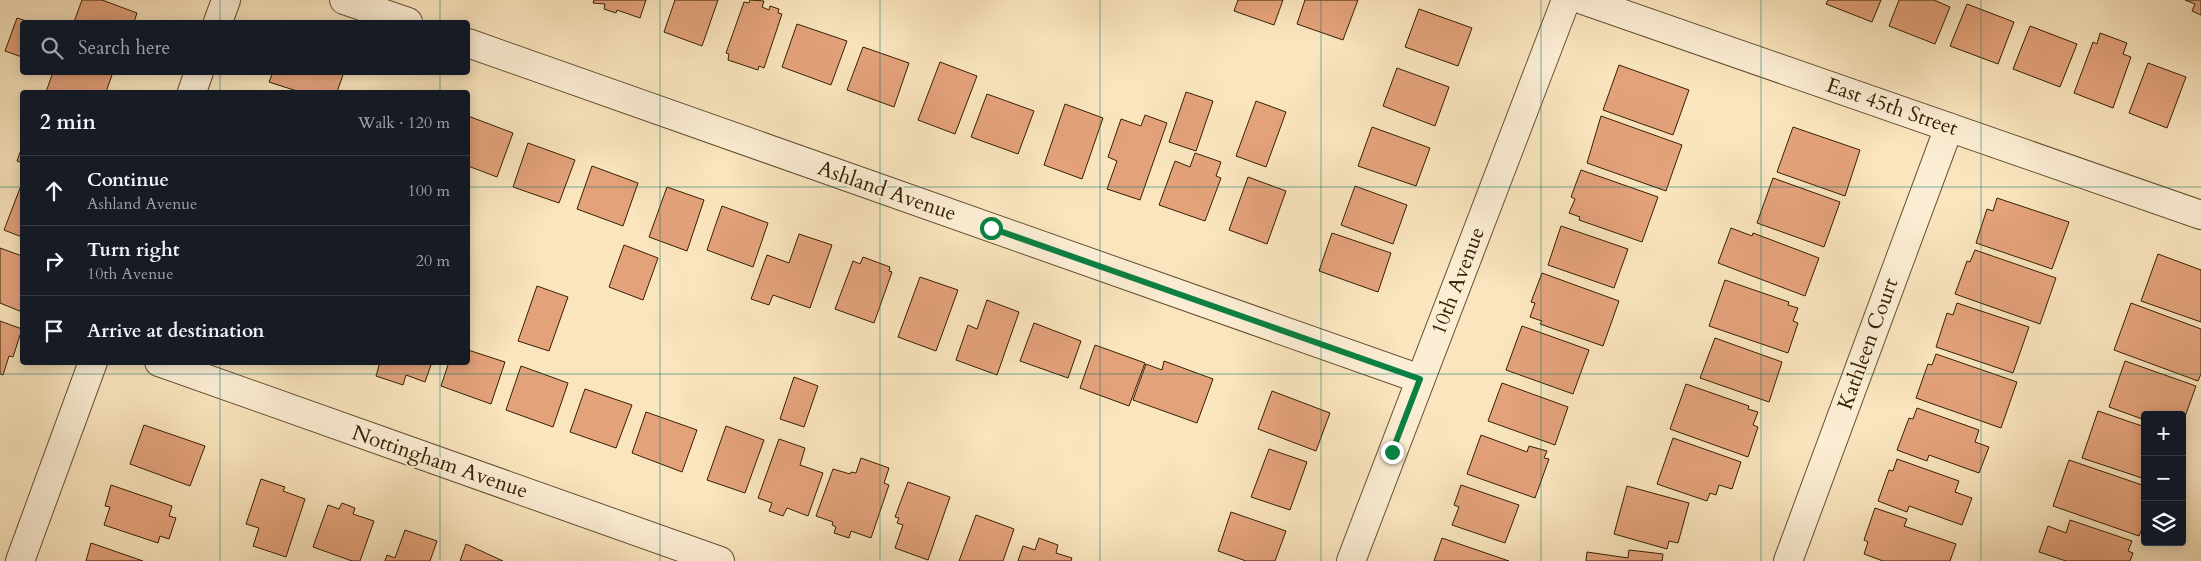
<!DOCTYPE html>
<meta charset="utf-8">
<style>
:root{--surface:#171b24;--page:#20242c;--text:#f1f3f6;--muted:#9ea1a6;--line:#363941}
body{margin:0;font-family:Cardo,serif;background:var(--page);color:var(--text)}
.controls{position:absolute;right:15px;bottom:15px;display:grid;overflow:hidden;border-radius:5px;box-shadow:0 2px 12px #0003}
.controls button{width:45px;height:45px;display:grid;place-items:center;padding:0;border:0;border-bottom:1px solid var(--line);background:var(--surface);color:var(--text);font:25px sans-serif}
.stop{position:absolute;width:15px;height:15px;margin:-11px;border:4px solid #0b8043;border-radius:50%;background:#fff}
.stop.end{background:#0b8043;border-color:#fff;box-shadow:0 1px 5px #0008}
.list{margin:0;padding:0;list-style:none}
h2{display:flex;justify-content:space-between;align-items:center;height:65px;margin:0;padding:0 20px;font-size:21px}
h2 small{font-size:16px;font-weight:400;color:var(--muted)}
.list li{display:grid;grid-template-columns:32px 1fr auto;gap:15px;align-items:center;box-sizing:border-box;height:70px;padding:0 20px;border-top:1px solid var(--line)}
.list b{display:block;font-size:19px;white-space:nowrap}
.list p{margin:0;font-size:16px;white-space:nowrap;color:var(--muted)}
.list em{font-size:16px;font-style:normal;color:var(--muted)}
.icon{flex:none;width:28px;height:28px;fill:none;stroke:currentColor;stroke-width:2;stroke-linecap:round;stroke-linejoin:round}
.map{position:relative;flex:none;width:2201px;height:561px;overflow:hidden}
.search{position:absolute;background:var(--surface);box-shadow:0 2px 12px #0003;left:20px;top:20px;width:450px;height:55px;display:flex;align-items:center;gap:12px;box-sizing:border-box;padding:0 18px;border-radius:5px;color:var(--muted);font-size:19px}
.panel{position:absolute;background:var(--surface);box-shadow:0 2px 12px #0003;left:20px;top:90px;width:450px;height:275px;border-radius:5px}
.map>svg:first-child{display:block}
.building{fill:#e4a27b;stroke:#352002}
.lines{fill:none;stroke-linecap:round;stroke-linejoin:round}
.minor-casing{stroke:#665131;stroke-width:30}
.minor{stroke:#fceed5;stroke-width:28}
.route{stroke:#0b8043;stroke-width:6}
.grid{fill:none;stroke:#0f766e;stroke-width:1;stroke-opacity:0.55}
.labels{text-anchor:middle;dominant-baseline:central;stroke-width:4;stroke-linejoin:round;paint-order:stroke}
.street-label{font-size:21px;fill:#352002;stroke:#fceed5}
</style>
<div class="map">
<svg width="2201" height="561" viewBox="0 0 2201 561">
<rect width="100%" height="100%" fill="#fae5be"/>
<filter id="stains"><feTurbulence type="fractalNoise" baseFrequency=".004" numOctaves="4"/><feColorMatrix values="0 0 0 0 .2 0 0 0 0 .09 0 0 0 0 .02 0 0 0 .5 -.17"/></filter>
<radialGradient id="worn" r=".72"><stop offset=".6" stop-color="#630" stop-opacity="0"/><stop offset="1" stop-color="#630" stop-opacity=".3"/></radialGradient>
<path class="building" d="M82 0H102L137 13 134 22H74Z
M594 0H646L640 18 617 10 616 13 604 9 605 4 593 3Z
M675 0H718L702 46 664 32Z
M750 0 764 1 762 7 769 10 770 6 779 9 778 13 782 14 764 68 759 66 758 70 728 60 729 54 726 53 744 2 749 3Z
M1238 0H1283L1274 25 1234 11Z
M1305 0H1358L1343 40 1297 24Z
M1828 0H1881L1872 22 1826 4Z
M1899 0H1934L1950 7 1935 44 1889 26Z
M2185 0H2201V15L2192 11 2195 4Z
M1967 4 2014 22 1998 64 1950 46Z
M1419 9 1472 28 1458 66 1405 47Z
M17 18 30 22H22V57L5 51Z
M797 24 847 41 831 85 782 67Z
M2030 26 2077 44 2060 87 2013 69Z
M2100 33 2127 43 2123 54 2131 57 2113 108 2074 93 2093 42 2097 44Z
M863 47 909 63 894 107 847 90Z
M940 62 977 76 955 134 918 120Z
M2148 63 2186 77 2167 128 2129 113Z
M1619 65 1689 90 1673 135 1603 110Z
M1397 68 1449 87 1435 126 1383 106Z
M53 72H113L106 92H46Z
M273 72H344L337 92H300L269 82Z
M1186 92 1213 101 1196 151 1169 142Z
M987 94 1034 111 1018 154 971 137Z
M1256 101 1286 112 1266 167 1236 156Z
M1065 104 1103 118 1082 179 1044 165Z
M1145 115 1167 123 1140 200 1107 189 1117 161 1108 157 1121 119 1141 126Z
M468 116 513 133 497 177 468 166Z
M1601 116 1682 145 1666 191 1587 163Z
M1372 127 1430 148 1416 186 1358 166Z
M1793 127 1860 150 1845 196 1777 172Z
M528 143 575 160 559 203 513 187Z
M22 147V163L17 161Z
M1195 153 1221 162 1216 176 1221 178 1205 221 1159 205 1175 161 1190 167Z
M592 166 638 183 623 226 577 209Z
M1581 170 1658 197 1642 242 1579 220 1580 217 1569 213 1575 199 1571 197Z
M1248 177 1286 191 1267 244 1229 230Z
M1773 178 1840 202 1824 247 1757 223Z
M22 183V237L4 230Z
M1355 186 1407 205 1393 244 1341 225Z
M667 187 704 200 687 251 649 237Z
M1997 198 2069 222 2052 269 1976 243 1987 209 1993 211Z
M722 206 768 223 753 267 707 250Z
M1561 226 1628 249 1614 288 1548 265Z
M1731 228 1752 236 1753 233 1819 258 1805 296 1718 263Z
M1332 233 1391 253 1378 292 1319 271Z
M799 234 832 245 810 308 773 295 769 305 751 299 767 255 789 263Z
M624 245 658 258 643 300 609 287Z
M0 248 22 256V312L0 303Z
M1975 250 2056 278 2040 324 1955 294 1967 261 1970 262Z
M2158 254 2201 270V322L2141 301Z
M863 257 890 267 889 271 892 272 874 323 835 309 853 261 860 264Z
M1542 273 1619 301 1603 346 1540 324 1542 321 1530 317 1535 303 1531 302Z
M920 277 958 290 936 351 898 337Z
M1725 280 1789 302 1788 305 1798 308 1793 321 1798 323 1788 353 1709 326Z
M537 286 568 297 549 351 518 341Z
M987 300 1019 312 997 375 956 360 968 325 977 329Z
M1957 303 2029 327 2013 373 1936 347 1947 313 1953 315Z
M2131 303 2201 329V374L2198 381 2114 350Z
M0 321 22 329 13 357 9 356 3 375 0 374Z
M1034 323 1081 341 1068 378 1020 361Z
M1522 326 1589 350 1573 394 1506 370Z
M1715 338 1782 362 1769 402 1700 378Z
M1095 345 1145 363 1129 406 1080 388Z
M468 350 505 362 491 404 441 386 449 362H468Z
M1936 354 2017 382 2001 428 1916 398 1928 364 1932 365Z
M1164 361 1213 379 1197 423 1133 400 1146 364 1162 370Z
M2125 361 2196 386 2182 425V415H2145V420L2109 407Z
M380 362H432L425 382 406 375 403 385 376 376Z
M521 366 568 383 553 427 506 410Z
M794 377 818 386 804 427 780 419Z
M1502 383 1568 407 1555 445 1488 421Z
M1686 384 1749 406 1748 409 1758 412 1753 425 1758 427 1748 457 1670 429Z
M585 389 632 405 616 448 570 432Z
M1272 391 1330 413 1316 451 1258 429Z
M1917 408 1979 430 1975 442 1989 447 1979 473 1929 455 1927 461 1897 450 1909 418 1913 419Z
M2098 411 2145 427V479L2082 458Z
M646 412 697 430 682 472 632 453Z
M144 425 205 446 190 486 130 464Z
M726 426 764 440 745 493 707 480Z
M1481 435 1527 452 1529 446 1547 451 1544 458 1549 459 1535 498 1467 474Z
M1673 438 1741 462 1732 489 1719 485 1716 495 1710 493 1707 501 1657 484Z
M779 439 805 448 800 465 823 473 808 516 787 508 783 516 769 511 772 503 758 498Z
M1269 449 1307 462 1290 510 1251 497Z
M861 458 889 468 884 483 889 485 871 538 851 531 849 538 834 533 836 527 832 525 833 522 816 516 833 469 850 474 851 472 856 473Z
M1897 459 1959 481 1955 492 1972 498 1962 525 1909 506 1907 512 1878 501 1889 470 1893 471Z
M2069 460 2145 486V521L2139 536 2053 506Z
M261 479 285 487 283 491 305 499 286 557 253 546 259 528 246 524Z
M908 482 950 497 928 560 895 548 903 525 897 523 899 518 895 517Z
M111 485 172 506 169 516 176 518 169 539 160 536 158 543 104 525 110 507 105 506Z
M1461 485 1519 505 1505 543 1452 525 1459 507 1454 505Z
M1627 486 1689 503 1678 543 1669 541 1667 549 1614 534Z
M342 503 355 508 353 514 374 521 360 561H352L313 547 328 505 339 509Z
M1875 508 1907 519 1904 526 1956 544 1950 561H1883L1864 554 1868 542 1864 540Z
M1231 512 1286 531 1275 561H1246L1218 551Z
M976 515 1014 529 1003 561H959Z
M2070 520 2132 541 2128 551 2133 553 2130 561H2066L2039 552 2048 526 2066 533Z
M405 530 437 541 430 561H385L387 555 395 558Z
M1039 538 1058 545 1056 553 1072 558 1071 561H1018L1023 546 1035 550Z
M1442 538 1509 561H1434Z
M91 543 143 561H86Z
M466 544 503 561H460Z
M1629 550 1663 554 1662 561H1586L1587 552 1628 558Z"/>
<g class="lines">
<defs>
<path id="minor" d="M344 0 408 22
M1583 0 2201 215
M218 22 226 0
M468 43 1420 379
M192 92 199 72
M159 362 720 561
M20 561 93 362
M1351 561 1566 0
M1788 561 1949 127"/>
</defs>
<use href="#minor" class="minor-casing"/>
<use href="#minor" class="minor"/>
</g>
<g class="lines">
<path class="route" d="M991 228 1420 379 1392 452"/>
</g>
<path class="grid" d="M220 0V22M440 0V22M660 0V561M880 0V561M1100 0V561M1321 0V561M1541 0V561M1761 0V561M1981 0V561M220 72V92M440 72V92M0 187H22M468 187H2201M220 362V561M440 362V561M0 374H2201"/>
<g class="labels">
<g class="street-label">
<text transform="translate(1892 107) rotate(19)">East 45th Street</text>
<text transform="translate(887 191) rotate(19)">Ashland Avenue</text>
<text transform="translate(1458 281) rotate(-69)">10th Avenue</text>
<text transform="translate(1868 344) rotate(-70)">Kathleen Court</text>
<text transform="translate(440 462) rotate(19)">Nottingham Avenue</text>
</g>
</g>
<rect width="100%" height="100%" filter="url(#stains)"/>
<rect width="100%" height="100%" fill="url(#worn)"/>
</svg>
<div class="controls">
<button>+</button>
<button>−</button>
<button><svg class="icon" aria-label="layers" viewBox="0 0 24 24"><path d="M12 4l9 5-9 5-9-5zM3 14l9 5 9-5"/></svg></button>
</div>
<div class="stop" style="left:991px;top:228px"></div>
<div class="stop end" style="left:1392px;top:452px"></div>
<div class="search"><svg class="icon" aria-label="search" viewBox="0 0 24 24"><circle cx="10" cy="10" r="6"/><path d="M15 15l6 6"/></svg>Search here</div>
<section class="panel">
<h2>2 min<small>Walk · 120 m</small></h2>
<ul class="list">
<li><svg class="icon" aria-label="ahead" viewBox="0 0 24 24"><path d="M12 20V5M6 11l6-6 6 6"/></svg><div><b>Continue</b><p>Ashland Avenue</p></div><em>100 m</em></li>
<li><svg class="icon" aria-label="right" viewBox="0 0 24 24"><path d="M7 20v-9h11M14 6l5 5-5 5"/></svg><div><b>Turn right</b><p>10th Avenue</p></div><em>20 m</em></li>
<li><svg class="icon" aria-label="arrive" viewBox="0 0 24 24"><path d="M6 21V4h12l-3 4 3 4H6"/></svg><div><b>Arrive at destination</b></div></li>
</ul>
</section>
</div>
